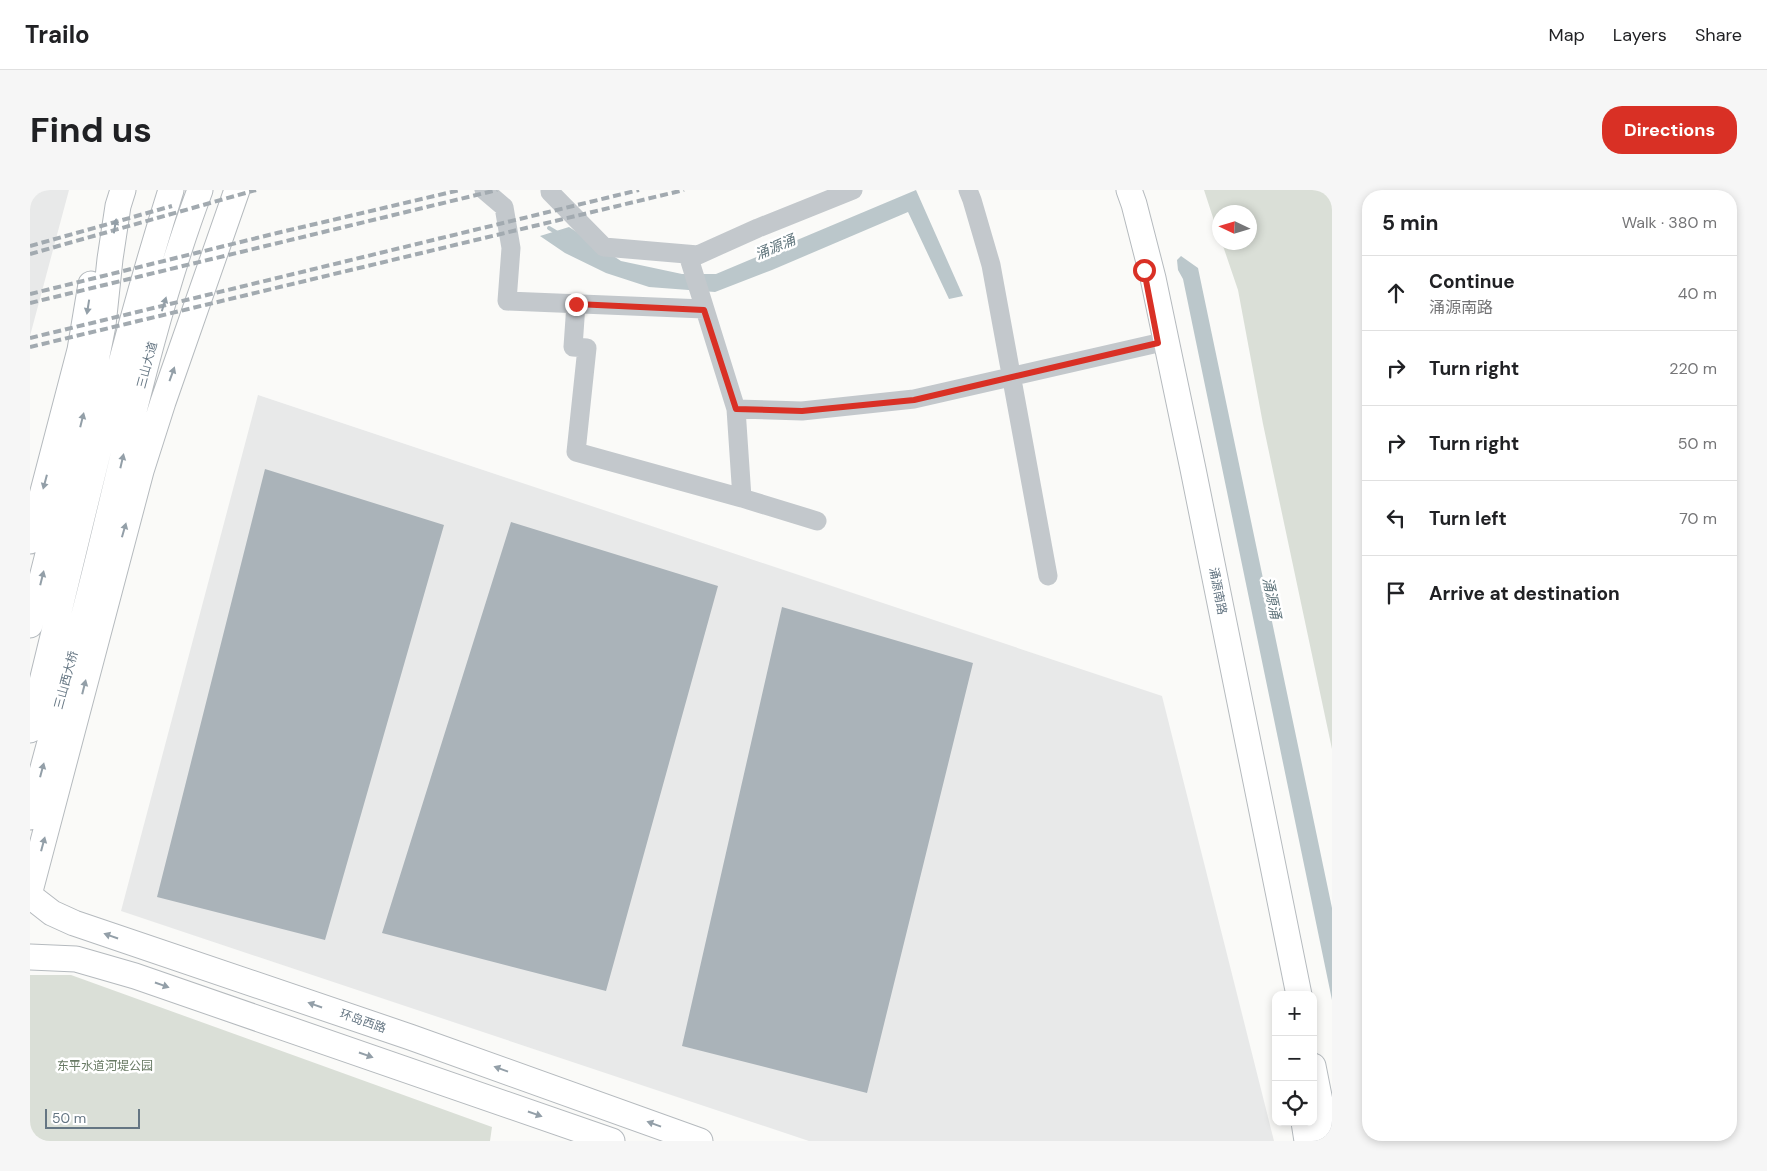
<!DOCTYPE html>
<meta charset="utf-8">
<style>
:root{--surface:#fff;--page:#f6f6f6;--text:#202124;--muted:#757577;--line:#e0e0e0;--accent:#d93025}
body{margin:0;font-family:"DM Sans","Noto Sans SC",sans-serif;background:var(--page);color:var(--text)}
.controls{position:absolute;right:15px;bottom:15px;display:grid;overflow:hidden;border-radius:10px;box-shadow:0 2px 8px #0003}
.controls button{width:45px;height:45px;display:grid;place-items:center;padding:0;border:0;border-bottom:1px solid var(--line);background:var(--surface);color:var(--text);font:25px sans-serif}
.compass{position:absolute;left:1182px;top:15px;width:45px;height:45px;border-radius:50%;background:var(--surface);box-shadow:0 2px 8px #0003;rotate:274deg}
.scale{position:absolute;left:15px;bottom:12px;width:95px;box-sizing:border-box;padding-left:5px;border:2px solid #657683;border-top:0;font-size:14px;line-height:18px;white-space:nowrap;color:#657683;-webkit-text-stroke:4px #fff;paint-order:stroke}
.stop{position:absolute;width:15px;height:15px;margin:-11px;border:4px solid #d93025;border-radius:50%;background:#fff}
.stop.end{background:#d93025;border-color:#fff;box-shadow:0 1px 5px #0008}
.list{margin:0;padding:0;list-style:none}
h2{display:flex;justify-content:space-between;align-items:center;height:65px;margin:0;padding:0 20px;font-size:21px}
h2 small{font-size:16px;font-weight:400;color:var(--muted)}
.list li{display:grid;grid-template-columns:32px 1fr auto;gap:15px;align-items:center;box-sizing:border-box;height:75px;padding:0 20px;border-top:1px solid var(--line)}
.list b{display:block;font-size:19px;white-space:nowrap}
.list p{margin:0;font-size:16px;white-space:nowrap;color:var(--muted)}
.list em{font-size:16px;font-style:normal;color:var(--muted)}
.icon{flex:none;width:28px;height:28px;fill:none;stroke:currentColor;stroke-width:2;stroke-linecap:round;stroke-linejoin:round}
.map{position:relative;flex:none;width:1302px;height:951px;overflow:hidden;border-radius:20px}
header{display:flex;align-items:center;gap:30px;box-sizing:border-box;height:70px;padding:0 25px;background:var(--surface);border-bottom:1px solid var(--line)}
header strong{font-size:24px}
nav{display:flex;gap:28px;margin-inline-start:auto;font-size:18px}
.intro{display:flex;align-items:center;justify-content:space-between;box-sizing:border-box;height:120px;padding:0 30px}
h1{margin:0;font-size:35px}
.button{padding:12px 22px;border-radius:20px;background:var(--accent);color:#fff;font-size:18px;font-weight:700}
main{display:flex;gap:30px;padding:0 30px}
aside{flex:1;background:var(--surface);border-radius:20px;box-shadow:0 2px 8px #0003}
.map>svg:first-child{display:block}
.built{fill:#e8e9e9}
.green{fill:#dadfd7}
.water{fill:#bbc7cb}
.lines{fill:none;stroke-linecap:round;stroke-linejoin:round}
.stream{stroke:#bbc7cb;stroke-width:4}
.building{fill:#aab3b9}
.major-casing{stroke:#b5babe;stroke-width:27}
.minor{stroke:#c3c8cc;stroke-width:19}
.major{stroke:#fff;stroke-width:25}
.rail{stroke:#a2aab0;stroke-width:4;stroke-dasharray:8 4;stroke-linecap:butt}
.oneway{fill:#939fa8}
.route{stroke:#d93025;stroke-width:6}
.labels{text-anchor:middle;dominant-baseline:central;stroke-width:5;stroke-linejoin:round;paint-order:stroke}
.street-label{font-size:12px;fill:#657683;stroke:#fff}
.park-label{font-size:12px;fill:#687a64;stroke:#fff}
.water-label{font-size:14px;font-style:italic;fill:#60757c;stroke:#fff}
</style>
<header>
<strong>Trailo</strong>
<nav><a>Map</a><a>Layers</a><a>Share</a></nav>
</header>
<div class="intro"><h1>Find us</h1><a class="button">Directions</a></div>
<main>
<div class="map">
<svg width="1302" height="951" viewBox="0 0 1302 951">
<rect width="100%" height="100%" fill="#fafaf8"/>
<path class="built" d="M0 0H39L0 146Z
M228 205 1132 506 1244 951H779L91 721Z"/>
<path class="green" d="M1174 0H1302V559L1233 234 1208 100 1192 53 1220 52V22H1190L1189 46Z
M0 785H41L462 937 460 951H0Z"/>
<path class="water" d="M886 0 933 106 919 109 878 22 742 80 685 102 619 97 576 83 535 63 510 46 539 37 591 71 652 84H686Z
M1151 66 1168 78 1302 718V810L1153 89 1148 80 1147 70Z"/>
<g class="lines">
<path class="stream" d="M519 38 529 44"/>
</g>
<path class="building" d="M235 279 414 335 295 750 127 707Z
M481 332 688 396 576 801 352 743Z
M752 417 943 473 837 903 652 856Z"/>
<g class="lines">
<defs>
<path id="major" d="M1099 0 1104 14 1123 88 1163 279 1269 805
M0 351 50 160 61 94
M0 435 62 191 73 135 80 69 88 16 93 0
M0 540C45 360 85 177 141 0
M0 627C24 535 51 442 73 349 101 233 128 112 170 0
M0 701 111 281 133 212 207 0
M0 706 22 723 44 733 380 847 670 951
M0 767 46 769 105 786 582 951
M1283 876 1298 951
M1274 932 1277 951"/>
</defs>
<use href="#major" class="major-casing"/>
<path class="minor" d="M454 0 474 17 481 58 477 111 674 119
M520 0V2L574 57 668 65 728 38 823 0
M938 0 942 10 961 75 1018 386
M658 65 706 219 712 308
M546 114 543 157 557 158 546 262 712 308 787 331
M706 219 772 221 884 209 1128 153"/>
<use href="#major" class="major"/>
<path class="rail" d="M0 56 142 16
M0 64 226 0
M0 104 247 43 430 0
M0 113 467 0
M0 148 609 0
M0 157 654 0"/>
</g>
<defs><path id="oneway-solid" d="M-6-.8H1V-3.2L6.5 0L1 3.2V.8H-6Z" transform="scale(1.25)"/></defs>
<g class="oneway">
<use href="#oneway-solid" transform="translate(85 36) rotate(-81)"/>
<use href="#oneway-solid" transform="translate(134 114) rotate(-73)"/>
<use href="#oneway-solid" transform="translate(58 117) rotate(99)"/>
<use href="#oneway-solid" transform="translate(142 184) rotate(-70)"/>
<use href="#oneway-solid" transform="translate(52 230) rotate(-76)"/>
<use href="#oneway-solid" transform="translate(92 271) rotate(-77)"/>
<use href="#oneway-solid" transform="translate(15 292) rotate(105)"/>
<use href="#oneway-solid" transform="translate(94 340) rotate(-74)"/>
<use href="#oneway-solid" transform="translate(12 388) rotate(-76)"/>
<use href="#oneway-solid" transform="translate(54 497) rotate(-76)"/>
<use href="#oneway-solid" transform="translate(12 580) rotate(-75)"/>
<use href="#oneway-solid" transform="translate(13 654) rotate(-75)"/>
<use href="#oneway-solid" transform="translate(81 746) rotate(-161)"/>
<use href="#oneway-solid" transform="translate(132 795) rotate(19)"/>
<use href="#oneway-solid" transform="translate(285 815) rotate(-161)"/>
<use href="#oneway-solid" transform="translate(336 865) rotate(19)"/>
<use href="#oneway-solid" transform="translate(471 879) rotate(-160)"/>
<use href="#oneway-solid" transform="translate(505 924) rotate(19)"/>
<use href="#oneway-solid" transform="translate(624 934) rotate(-160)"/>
</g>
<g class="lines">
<path class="route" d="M546 114 674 120 706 219 772 221 884 210 1128 153 1114 80"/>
</g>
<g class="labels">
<g class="street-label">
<text transform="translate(117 175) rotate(-75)">三山大道</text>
<text transform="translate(1188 401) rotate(79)">涌源南路</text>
<text transform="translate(36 490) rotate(-75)">三山西大桥</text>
<text transform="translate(333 831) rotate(19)">环岛西路</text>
</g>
<g class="park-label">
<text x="75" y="876">东平水道河堤公园</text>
</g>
<g class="water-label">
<text transform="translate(745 57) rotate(-23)">涌源涌</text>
<text transform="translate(1242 408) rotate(78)">涌源涌</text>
</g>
</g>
</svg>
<div class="controls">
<button>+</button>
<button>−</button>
<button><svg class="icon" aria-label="locate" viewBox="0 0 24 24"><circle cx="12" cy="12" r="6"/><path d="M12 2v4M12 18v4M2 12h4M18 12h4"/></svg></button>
</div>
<svg class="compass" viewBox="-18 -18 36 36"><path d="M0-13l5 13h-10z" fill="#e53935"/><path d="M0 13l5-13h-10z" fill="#757577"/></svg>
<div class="scale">50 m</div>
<div class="stop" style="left:1114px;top:80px"></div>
<div class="stop end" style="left:546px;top:114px"></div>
</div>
<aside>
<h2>5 min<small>Walk · 380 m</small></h2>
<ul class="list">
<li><svg class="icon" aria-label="ahead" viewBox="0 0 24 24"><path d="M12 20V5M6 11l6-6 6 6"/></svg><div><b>Continue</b><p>涌源南路</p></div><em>40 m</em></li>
<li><svg class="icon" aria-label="right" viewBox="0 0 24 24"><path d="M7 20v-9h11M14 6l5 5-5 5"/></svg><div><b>Turn right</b></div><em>220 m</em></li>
<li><svg class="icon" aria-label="right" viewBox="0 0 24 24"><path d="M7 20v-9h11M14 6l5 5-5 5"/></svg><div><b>Turn right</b></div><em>50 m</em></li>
<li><svg class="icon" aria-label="left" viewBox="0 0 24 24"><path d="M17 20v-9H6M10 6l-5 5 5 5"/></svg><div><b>Turn left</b></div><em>70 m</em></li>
<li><svg class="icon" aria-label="arrive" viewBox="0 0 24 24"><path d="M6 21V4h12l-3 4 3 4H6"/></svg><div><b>Arrive at destination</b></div></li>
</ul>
</aside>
</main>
